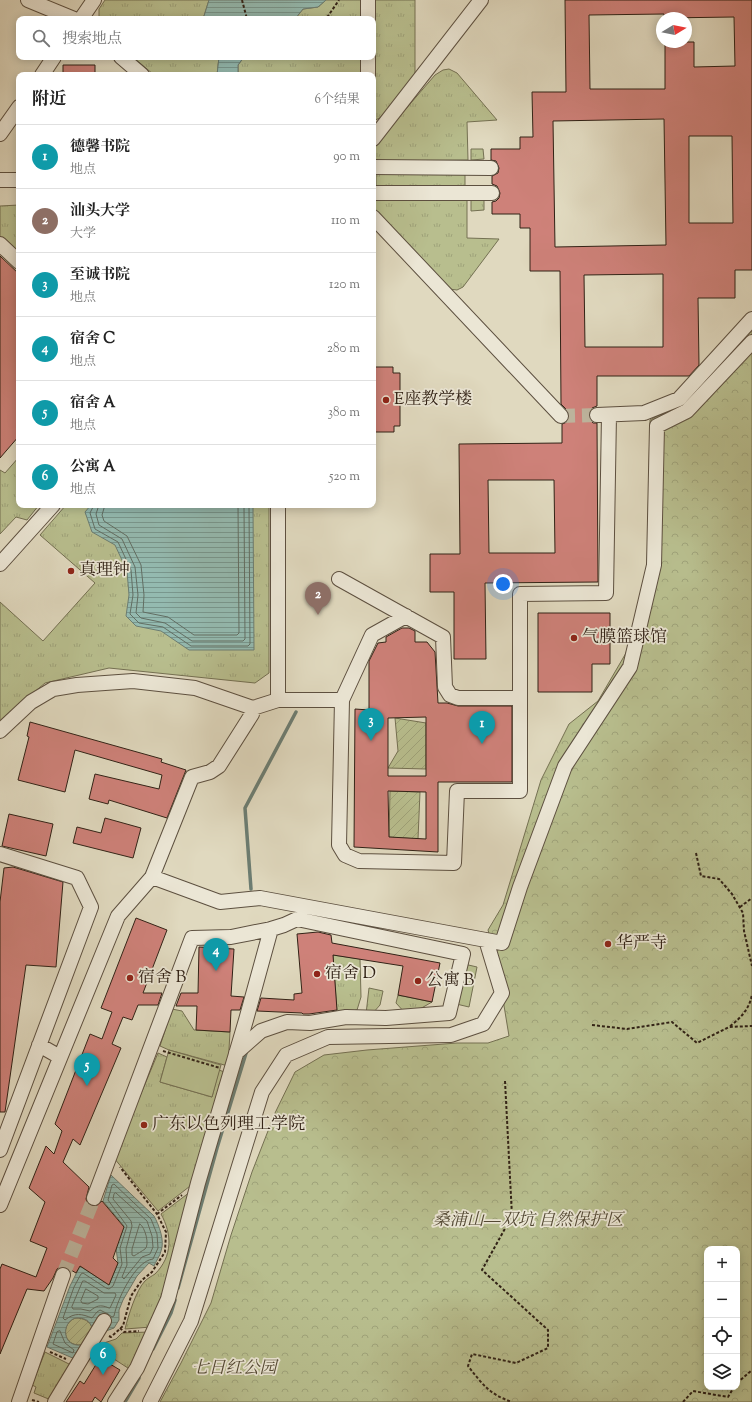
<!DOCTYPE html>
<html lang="zh">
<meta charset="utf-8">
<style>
:root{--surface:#fff;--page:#f2f2f2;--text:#222;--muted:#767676;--line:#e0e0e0;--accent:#db2777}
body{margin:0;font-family:"Sorts Mill Goudy","Noto Serif SC",serif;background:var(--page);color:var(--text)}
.controls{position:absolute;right:12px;bottom:12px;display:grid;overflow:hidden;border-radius:8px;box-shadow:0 2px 10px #0003}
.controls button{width:36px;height:36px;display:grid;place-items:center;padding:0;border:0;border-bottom:1px solid var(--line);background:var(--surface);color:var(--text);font:20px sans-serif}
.compass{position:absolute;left:656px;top:12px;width:36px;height:36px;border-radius:50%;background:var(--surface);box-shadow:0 2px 10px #0003;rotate:80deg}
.you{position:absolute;left:503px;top:584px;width:14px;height:14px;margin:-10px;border:3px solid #fff;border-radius:50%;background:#1a73e8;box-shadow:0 0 0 6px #1a73e833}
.badge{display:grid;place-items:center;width:26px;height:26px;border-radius:50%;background:var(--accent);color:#fff;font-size:13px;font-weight:700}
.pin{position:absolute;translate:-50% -33px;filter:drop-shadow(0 1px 2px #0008)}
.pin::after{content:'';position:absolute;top:21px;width:14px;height:12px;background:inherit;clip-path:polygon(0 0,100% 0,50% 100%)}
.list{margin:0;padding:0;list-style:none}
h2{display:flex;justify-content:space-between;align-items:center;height:52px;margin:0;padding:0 16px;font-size:17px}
h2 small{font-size:13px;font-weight:400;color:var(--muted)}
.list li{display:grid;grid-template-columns:26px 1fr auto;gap:12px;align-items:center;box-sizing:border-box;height:64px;padding:0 16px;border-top:1px solid var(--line)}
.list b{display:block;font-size:15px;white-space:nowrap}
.list p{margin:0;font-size:13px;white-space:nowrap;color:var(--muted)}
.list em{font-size:13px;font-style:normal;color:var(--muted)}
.icon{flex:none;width:22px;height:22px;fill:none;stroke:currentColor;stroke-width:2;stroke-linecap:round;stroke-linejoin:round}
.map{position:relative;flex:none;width:752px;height:1402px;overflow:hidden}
.search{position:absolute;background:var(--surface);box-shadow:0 2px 10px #0003;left:16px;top:16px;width:360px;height:44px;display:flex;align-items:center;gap:10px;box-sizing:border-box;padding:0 14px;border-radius:8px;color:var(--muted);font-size:15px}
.panel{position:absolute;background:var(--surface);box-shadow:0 2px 10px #0003;left:16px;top:72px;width:360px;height:436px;border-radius:8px}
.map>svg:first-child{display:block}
.grass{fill:url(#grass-tufts);stroke:#747052}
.forest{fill:url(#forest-crowns);stroke:#747052;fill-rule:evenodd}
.garden{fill:url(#garden-furrows);stroke:#747052}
.pitch{fill:#b8be8e;stroke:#747052}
.water{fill:url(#water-rules);stroke:#6c7d72}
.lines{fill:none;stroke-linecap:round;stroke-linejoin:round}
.shore{stroke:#626e63;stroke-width:1}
.stream{stroke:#6c7d72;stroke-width:3.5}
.building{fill:#ce8179;stroke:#312216;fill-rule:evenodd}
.minor-tunnel{stroke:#bdb49d;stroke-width:14;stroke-dasharray:14 7;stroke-linecap:butt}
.minor-casing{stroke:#5d5040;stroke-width:16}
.path{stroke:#312216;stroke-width:2;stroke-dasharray:3 2;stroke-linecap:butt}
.minor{stroke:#ebe6d5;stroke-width:14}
.poi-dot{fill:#8f2418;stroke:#ebe6d5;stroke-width:1.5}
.labels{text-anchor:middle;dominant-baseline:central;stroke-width:3.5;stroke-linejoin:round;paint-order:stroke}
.poi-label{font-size:17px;fill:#312216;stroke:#ebe6d5;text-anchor:start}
.park-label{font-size:17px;font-style:italic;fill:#534934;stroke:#ebe6d5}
</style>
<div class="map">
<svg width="752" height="1402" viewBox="0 0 752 1402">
<defs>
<pattern id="grass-tufts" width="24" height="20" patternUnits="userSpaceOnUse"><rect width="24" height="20" fill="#b8be8e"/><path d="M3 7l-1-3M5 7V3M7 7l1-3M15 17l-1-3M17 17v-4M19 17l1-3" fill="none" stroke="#9fa37a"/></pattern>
<pattern id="forest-crowns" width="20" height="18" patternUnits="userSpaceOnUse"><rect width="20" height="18" fill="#b8be8e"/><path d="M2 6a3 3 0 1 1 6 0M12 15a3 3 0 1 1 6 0" fill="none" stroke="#9fa37a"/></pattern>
<pattern id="garden-furrows" width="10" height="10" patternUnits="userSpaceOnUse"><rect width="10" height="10" fill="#b8be8e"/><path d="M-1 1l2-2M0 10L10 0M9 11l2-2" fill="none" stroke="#9fa37a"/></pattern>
<pattern id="water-rules" width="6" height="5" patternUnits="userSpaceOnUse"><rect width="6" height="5" fill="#94bab0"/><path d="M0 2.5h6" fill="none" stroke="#79978e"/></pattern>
</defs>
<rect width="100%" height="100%" fill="#e0d9bf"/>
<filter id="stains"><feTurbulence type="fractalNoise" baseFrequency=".005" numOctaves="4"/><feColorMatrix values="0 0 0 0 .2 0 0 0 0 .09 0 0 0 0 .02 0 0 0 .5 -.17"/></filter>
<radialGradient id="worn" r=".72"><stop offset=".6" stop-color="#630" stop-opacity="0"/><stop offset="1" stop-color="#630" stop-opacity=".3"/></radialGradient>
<path class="grass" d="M105 0H209L204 16 207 19H99V9Z
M326 0H362V19H295L303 9 318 7Z
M372 0H415V78L380 118 375 120 373 117V19Z
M133 57H219L217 75H154Z
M244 57H362V75H238V65Z
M449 69 457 73 497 120 467 122 468 160 373 161V147L435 75 443 70Z
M471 149H483L484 159 471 160Z
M465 172V187H376V173Z
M373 198H467V238L499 239 463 287 457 290 449 289 373 212Z
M471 200H484V210L471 211Z
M19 205V255L0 237V206Z
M19 457V505H39L27 520 16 517 0 534V470L5 473Z
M66 505H269V673L255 683 109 668 45 683 0 721V602L43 641 95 583 40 535Z
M333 955 360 959 361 997 357 1010 337 1014Z
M369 988 383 991 380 1005 372 1014H366Z
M398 995 432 1002 411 1014H406L396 1003Z
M172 1009 182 1011 194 1030 230 1032 228 1066 169 1050 160 1046Z
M158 1053 167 1057 160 1082 212 1097 219 1070 227 1073 194 1183 158 1211 114 1158Z
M190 1192 173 1261 151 1327 125 1329C128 1317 136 1290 145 1281 148 1278 152 1276 155 1274 173 1256 172 1234 161 1214Z
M149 1332 131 1370 100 1350 104 1343 116 1339 122 1333Z
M45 1352 71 1365 51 1400 34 1393 36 1387 32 1385Z"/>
<path class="forest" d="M752 331V1402H160L181 1363 211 1303 231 1235 252 1172 275 1113 295 1072 324 1055 367 1050 457 1043H488L509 1036 496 957 488 930 503 905 541 780 569 724 598 701 626 653 647 577 650 420 688 399ZM707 1249H737V1387H707Z"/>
<path class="garden" d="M395 718 426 723V769L388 768 398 751Z
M390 791 420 792 418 839 389 837Z
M75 1318C84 1318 90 1321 93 1329L85 1344C66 1350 57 1327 75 1318Z"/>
<path class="pitch" d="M460 963 477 967 469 1007 452 1003Z
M169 1050 221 1065 212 1097 160 1082Z"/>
<path class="water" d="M209 0H326L318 7 303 9 295 19H207L204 16Z
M219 57H244L238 65V75H217Z
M91 505H253L254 650H189L161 631 136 626 126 616 129 595 127 571 115 545 92 532 85 512Z
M111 1175 154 1216C159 1225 165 1241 161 1251 160 1256 156 1261 154 1266L149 1263 137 1276 123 1300 119 1310V1320L114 1328 106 1331 109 1320 100 1314 92 1328C91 1324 88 1320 84 1319 63 1311 57 1348 82 1345L75 1359 47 1347 70 1286 80 1266 109 1285 118 1263 116 1248 124 1226 103 1201Z"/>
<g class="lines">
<path class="shore" d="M94 505 90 513 95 529 118 542 131 570 133 595 130 614 139 623 163 627 191 646H248L250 644 249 505
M99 505 96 514 99 525 122 539 135 567 138 595 136 613 141 618 165 623 192 641H243L245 639 244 505
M105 505 102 515 104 521 127 536 141 565 144 595 143 612 168 617 194 635H237L239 633 238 505
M116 1193 147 1221 152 1236 153 1247 150 1254 142 1257 124 1279 122 1277 127 1265 126 1249 132 1226 131 1221 113 1199 114 1194Z
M140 1224C145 1227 150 1245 145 1249 142 1251 137 1254 134 1256L132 1255V1249L139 1226Z
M83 1281H85L104 1293H115L116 1295 110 1308H109C100 1304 96 1306 90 1311L81 1309H73L72 1307Z
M86 1289 98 1296V1299L88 1304 82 1303 81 1301Z
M108 1314 100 1310 97 1312 92 1318C82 1314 75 1312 65 1320L63 1318 74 1287 81 1274 83 1273 106 1288 109 1289 113 1286 122 1264 120 1248 127 1226 108 1200 112 1185 114 1184 151 1219 157 1234 158 1248 153 1259C135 1261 117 1300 114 1316L112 1317 108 1314
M60 1331 65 1343 74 1350 73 1353 53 1344 57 1332Z"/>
<path class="stream" d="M251 889 245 808 296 712
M178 1288 217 1148 247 1050
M153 1349 171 1313 175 1300
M125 1402 139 1378"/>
</g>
<path class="building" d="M565 0H752V270H735V298H698L699 365 689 376H597V406L592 408 589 415 590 420 593 423H597L598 582 485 583 486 659H454V592H430V554H460L459 444 562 443V424L567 422 569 418 567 410 561 404 560 271H530V228H520V214H492V202L496 201 499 198 500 193 497 186 492 184V176L498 173 499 168 496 161 491 160V149H520V137H533L532 92H566ZM664 14V18L734 17 735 66 694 67V42H665V89H590L589 15ZM664 119 666 245 555 247 553 121ZM689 136H732L733 223H689ZM663 274V347H585L584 275ZM488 480H554L555 553H489Z
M63 65H95V75H63Z
M0 256 19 274V436L0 458Z
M373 367H393V373H400V426H394V432H373Z
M538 613H610V664H592V692H538Z
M402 628H409L415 631V642H427L435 652 438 703H447L458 706H512V782H438V852L354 847 355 709 369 710V661L378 643 386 642V637ZM426 717V776H388V718ZM388 791 426 792V839L389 837Z
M30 722 162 759 161 762 186 770 167 818 109 800 108 804 89 799 95 774 159 789 162 775 75 750 65 792 18 780 29 737 27 736Z
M9 814 53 824 46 856 2 846Z
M105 818 141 828 133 858 73 843 77 827 101 833Z
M13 867 63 882 56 967 26 965 5 1112H0V902L4 868Z
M136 918 167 930 143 993H162L158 1005H138L132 1020 123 1017 112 1044 121 1048 80 1145 73 1139 63 1162 89 1187 86 1199 88 1204 91 1206H96L102 1201 124 1227 113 1258 118 1263 109 1285 80 1266 76 1273 66 1267 62 1266 57 1269 53 1278 44 1291 27 1289 0 1354V1269L2 1264 36 1277 47 1248 30 1241 45 1202 29 1188 46 1146 54 1154 62 1131 55 1124 90 1034 102 1039 112 1012 101 1008Z
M318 932 331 935 332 943 440 963 432 1002 398 995 403 966 333 955 337 1010 309 1014H303L302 1013 257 1011 261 998 294 1000V994L302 993 297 934Z
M199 947 234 949 231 996 244 997 240 1010H231L230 1032 196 1030 197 1006H176L181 993H198Z
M100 1358 120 1370 101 1402 95 1397 92 1402H66L80 1381 84 1384Z"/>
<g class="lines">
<path class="minor-tunnel" d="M561 416 597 415
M63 1275 94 1198"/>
<defs>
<path id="minor" d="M28 0 74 19
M368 0V19
M81 19 94 0
M121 57 142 75
M368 57V75
M42 75 54 57
M0 134 19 107
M373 139 481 0
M373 167 491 168
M0 180H19
M373 193H492
M373 217 561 416
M0 244 19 262
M597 415 644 413 679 399 752 319
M0 564 53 505
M339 579 443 637 445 687 450 695 458 698H520
M406 616 372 635 342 700 339 845 345 855 359 861 454 863 457 791H520V594L606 593 609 415
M278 700H342
M0 731 31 702 53 689 77 685 133 681 195 688 253 708
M0 854 77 878 91 907 0 1150
M152 877 220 902 260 898 502 943 520 887 565 766 630 667 654 565 657 426 687 411 752 342
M39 1045 60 1057
M94 1198 192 938 231 937 271 929
M0 1205 118 916 152 877 192 777 210 772 219 766 252 714 253 708 278 700V505
M19 1402 63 1275
M55 1402 104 1321
M115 1402 137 1368 168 1299 198 1183 246 1020 271 929 284 925 297 919 463 954 449 1013 386 1018 346 1017 310 1023 287 1022 261 1031 236 1053
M150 1402 191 1321 262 1092 286 1055 328 1037 451 1035 483 1024 502 993 486 940"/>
</defs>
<use href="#minor" class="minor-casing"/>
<path class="path" d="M242 0 247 19
M323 19H326L339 0
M696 853 701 876 719 879 732 894 743 913 744 931 752 966
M740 907 752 898
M592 1025 627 1029 672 1022 697 1043 729 1027 752 1026V1024
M730 1026C741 1018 750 1008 752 994
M163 1051 220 1068
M505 1081 512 1216 482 1270 548 1330V1348L516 1363 472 1354 468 1366C483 1385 489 1394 512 1402
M157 1214 182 1195
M120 1328 124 1332 139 1331
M109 1336 111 1337 123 1326 131 1296 142 1280 152 1272 165 1252 166 1232 157 1214 120 1167
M50 1352 66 1359
M737 1383 752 1370
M32 1400 39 1402
M683 1402 693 1391 728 1397 734 1387"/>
<use href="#minor" class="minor"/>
</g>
<g class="poi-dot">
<circle cx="386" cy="400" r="4"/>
<circle cx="71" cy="571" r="4"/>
<circle cx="574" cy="638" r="4"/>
<circle cx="608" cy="944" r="4"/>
<circle cx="317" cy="974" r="4"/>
<circle cx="130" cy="978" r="4"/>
<circle cx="418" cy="981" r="4"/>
<circle cx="144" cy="1125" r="4"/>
</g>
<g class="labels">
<g class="poi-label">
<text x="394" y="400">E座教学楼</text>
<text x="79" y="571">真理钟</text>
<text x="582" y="638">气膜篮球馆</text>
<text x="616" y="944">华严寺</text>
<text x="325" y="974">宿舍 D</text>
<text x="138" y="978">宿舍 B</text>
<text x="426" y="981">公寓 B</text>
<text x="152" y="1125">广东以色列理工学院</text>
</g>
<g class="park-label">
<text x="528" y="1221">桑浦山—双坑 自然保护区</text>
<text x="234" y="1369">七日红公园</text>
</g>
</g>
<rect width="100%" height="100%" filter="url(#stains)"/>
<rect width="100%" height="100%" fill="url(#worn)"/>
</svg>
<div class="controls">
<button>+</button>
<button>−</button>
<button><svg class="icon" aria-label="locate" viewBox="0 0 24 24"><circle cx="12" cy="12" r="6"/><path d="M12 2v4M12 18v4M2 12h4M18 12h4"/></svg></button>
<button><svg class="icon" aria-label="layers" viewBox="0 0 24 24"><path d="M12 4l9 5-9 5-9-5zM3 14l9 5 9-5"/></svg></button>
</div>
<svg class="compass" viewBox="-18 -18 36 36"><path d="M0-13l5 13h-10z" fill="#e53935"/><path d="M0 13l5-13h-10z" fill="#767676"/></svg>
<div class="you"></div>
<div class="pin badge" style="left:482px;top:744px;background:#0f9aa8">1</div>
<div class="pin badge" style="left:318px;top:615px;background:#8d6e63">2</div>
<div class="pin badge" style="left:371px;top:741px;background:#0f9aa8">3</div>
<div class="pin badge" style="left:216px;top:971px;background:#0f9aa8">4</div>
<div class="pin badge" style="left:87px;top:1086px;background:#0f9aa8">5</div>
<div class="pin badge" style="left:103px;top:1375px;background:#0f9aa8">6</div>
<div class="search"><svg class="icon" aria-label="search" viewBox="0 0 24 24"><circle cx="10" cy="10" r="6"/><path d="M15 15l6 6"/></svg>搜索地点</div>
<section class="panel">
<h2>附近<small>6个结果</small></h2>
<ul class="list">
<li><span class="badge" style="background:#0f9aa8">1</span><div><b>德馨书院</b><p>地点</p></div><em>90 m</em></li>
<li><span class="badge" style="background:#8d6e63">2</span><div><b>汕头大学</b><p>大学</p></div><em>110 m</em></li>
<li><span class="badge" style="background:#0f9aa8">3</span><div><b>至诚书院</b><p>地点</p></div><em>120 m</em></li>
<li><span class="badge" style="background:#0f9aa8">4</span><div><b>宿舍 C</b><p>地点</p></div><em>280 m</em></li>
<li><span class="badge" style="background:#0f9aa8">5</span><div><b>宿舍 A</b><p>地点</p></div><em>380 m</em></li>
<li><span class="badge" style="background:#0f9aa8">6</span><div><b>公寓 A</b><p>地点</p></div><em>520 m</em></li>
</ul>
</section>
</div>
